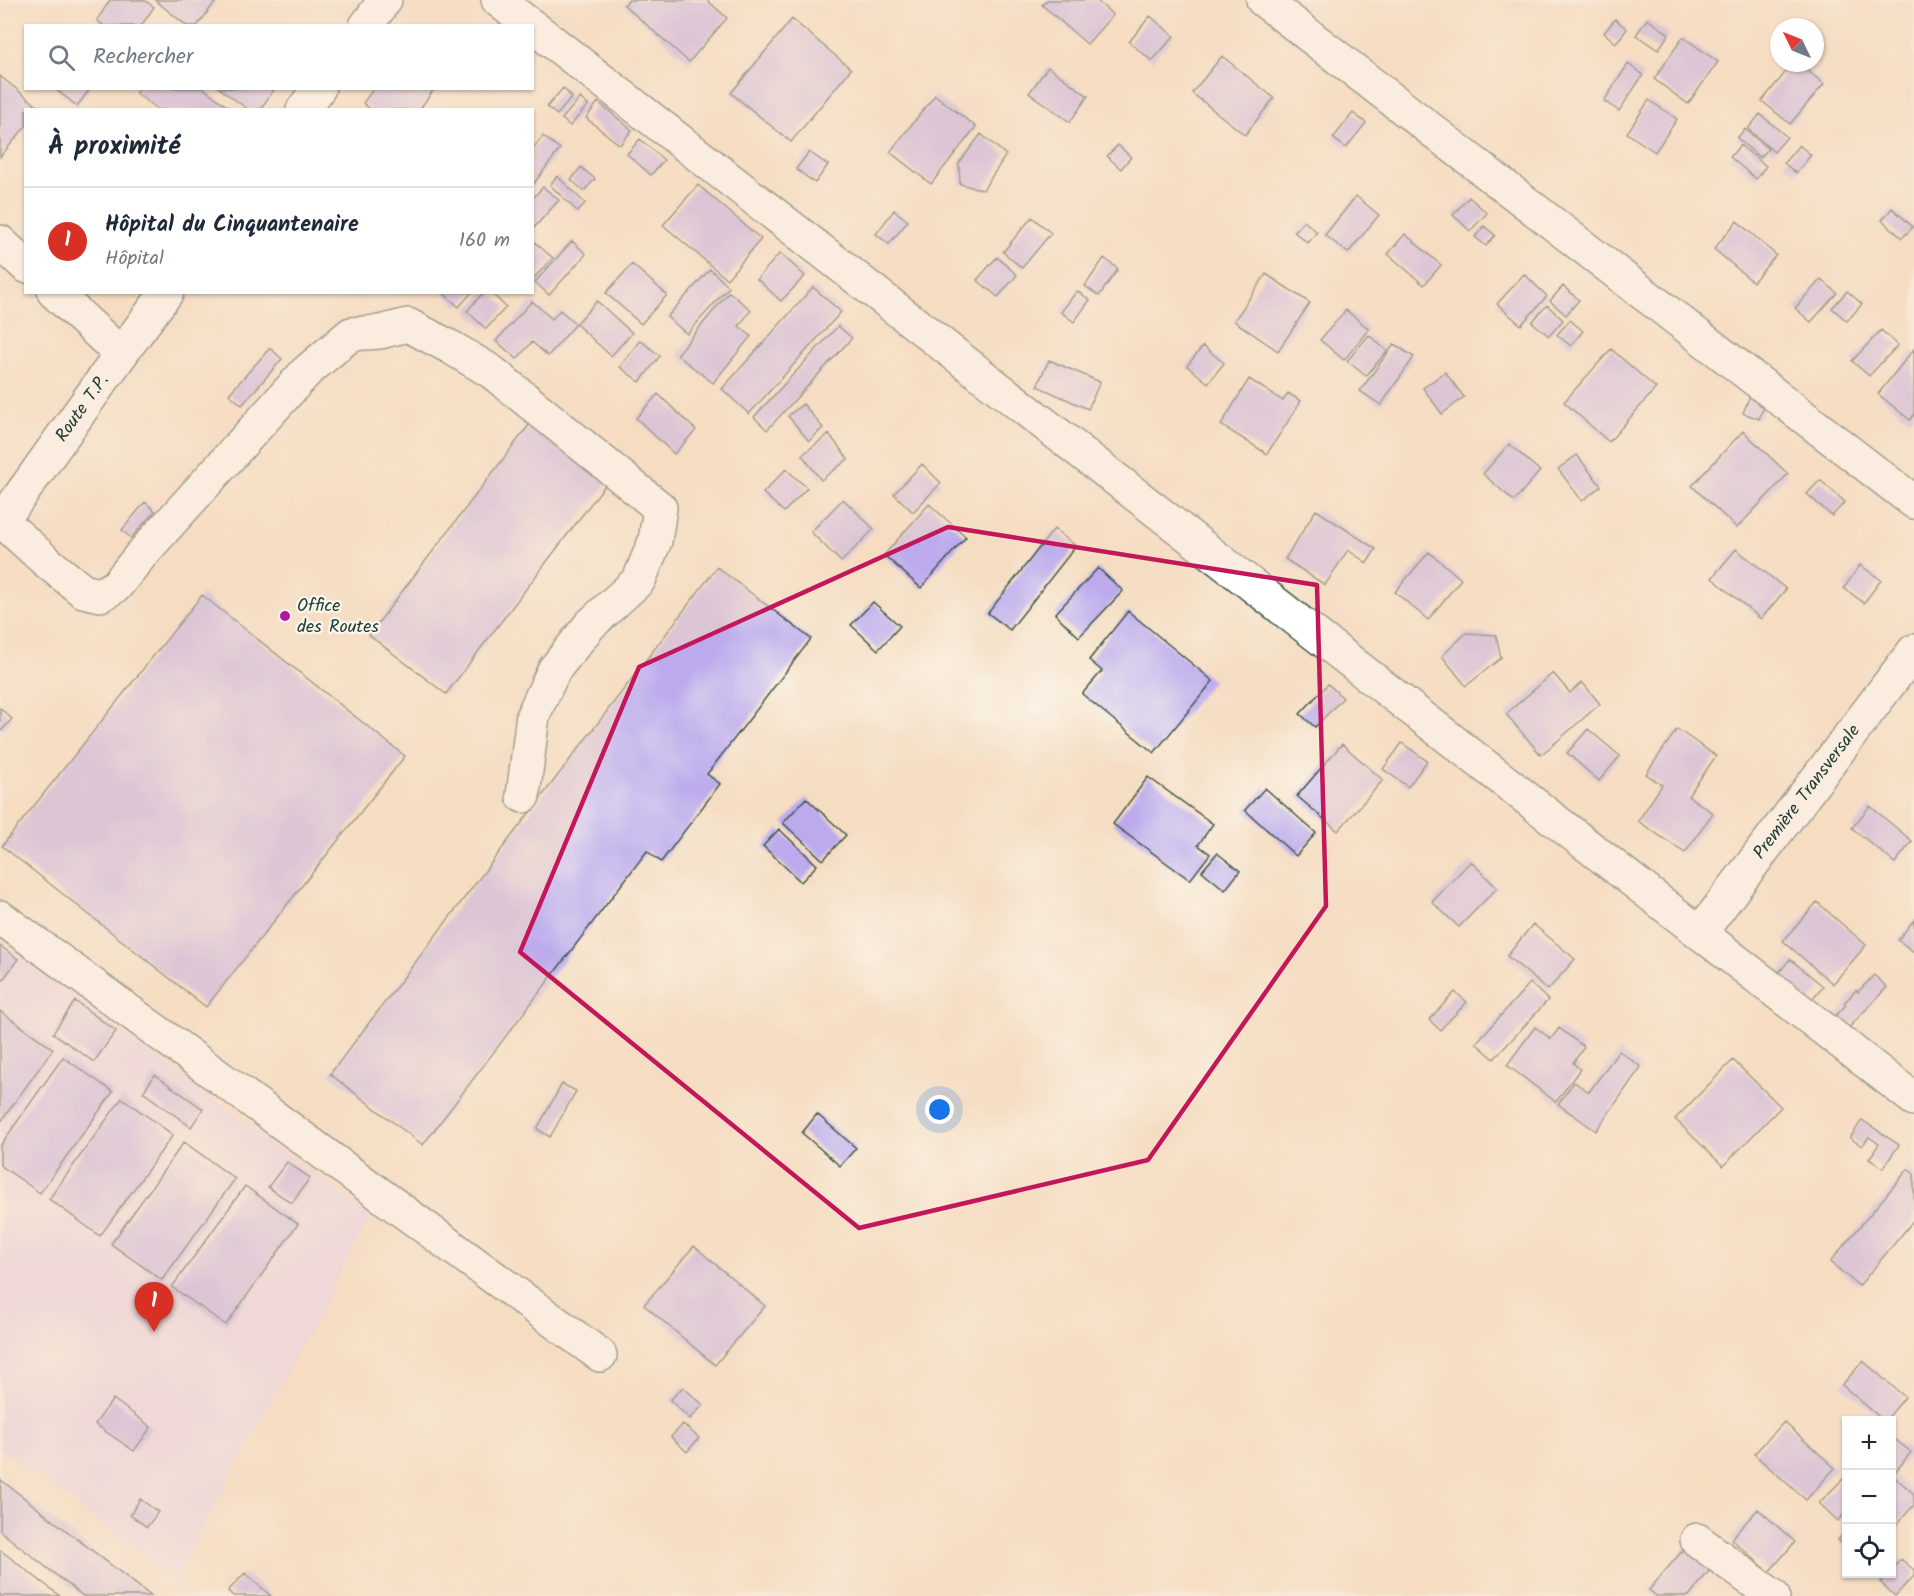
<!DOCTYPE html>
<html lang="fr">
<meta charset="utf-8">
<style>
:root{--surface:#fff;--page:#f6f6f7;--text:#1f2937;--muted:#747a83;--line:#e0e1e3;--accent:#d93025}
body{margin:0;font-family:Kalam,sans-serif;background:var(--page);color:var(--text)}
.controls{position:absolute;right:18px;bottom:18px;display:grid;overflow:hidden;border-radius:0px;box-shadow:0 2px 4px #0004}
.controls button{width:54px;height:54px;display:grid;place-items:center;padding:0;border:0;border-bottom:2px solid var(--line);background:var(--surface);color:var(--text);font:30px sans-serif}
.compass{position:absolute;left:1770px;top:18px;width:54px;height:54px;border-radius:50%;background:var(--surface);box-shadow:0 2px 4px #0004;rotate:313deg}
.you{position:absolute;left:940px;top:1110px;width:21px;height:21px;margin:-15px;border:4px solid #fff;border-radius:50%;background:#1a73e8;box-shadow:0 0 0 9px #1a73e833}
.badge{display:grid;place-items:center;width:39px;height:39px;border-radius:50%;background:var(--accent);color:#fff;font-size:20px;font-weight:700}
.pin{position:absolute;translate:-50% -50px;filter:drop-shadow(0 2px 3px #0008)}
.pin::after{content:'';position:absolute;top:32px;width:21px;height:18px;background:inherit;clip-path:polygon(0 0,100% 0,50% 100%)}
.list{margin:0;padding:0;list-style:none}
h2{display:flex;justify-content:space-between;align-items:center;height:78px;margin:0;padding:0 24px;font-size:26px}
h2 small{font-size:20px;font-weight:400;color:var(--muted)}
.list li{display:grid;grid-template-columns:39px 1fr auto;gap:18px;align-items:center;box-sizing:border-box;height:108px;padding:0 24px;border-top:2px solid var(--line)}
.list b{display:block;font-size:22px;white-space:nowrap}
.list p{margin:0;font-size:20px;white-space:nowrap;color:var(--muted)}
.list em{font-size:20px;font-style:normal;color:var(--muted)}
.icon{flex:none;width:33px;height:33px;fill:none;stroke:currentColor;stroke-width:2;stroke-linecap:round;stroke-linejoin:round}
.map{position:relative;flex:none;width:1914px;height:1596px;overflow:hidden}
.search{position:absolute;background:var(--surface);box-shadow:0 2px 4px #0004;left:24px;top:24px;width:510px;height:66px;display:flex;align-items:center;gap:15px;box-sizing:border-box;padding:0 21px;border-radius:0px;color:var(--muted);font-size:22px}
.panel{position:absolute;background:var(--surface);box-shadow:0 2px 4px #0004;left:24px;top:108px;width:510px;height:186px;border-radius:0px}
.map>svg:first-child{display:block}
.built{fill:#e6d2f0}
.building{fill:#bcaaed}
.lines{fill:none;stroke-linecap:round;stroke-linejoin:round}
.minor-casing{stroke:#3f5549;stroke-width:36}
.minor{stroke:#fff;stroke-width:33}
.marked{fill:none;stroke:#c2185b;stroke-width:4.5;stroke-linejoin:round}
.poi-dot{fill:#b5179e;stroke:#fbf7ec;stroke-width:2}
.labels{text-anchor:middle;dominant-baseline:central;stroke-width:4.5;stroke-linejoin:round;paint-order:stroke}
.street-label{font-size:18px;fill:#1f3d34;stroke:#fbf7ec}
.poi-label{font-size:18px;fill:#1f3d34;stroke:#fbf7ec;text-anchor:start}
</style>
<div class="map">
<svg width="1914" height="1596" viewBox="0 0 1914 1596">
<rect width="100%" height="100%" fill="#fbf7ec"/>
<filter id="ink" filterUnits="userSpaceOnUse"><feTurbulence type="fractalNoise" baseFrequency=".0167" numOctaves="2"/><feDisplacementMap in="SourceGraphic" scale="12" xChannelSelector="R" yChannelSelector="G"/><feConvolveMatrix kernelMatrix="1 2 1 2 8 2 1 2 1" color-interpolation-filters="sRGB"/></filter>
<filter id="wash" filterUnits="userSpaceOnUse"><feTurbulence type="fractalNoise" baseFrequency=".008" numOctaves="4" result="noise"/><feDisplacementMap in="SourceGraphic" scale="24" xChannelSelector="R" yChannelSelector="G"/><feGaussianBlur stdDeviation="1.35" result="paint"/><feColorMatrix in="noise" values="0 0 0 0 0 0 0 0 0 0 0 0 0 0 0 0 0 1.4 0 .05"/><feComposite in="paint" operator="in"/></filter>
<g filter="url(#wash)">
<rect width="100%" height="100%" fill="#f5ddc2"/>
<path class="built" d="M0 940 371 1216 176 1578 0 1449Z"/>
<g id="blocks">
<path class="building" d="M110 0H144L154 7 141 26H104L97 20Z
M155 0H217L197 26H187Z
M629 0H707L727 18 689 62 624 5Z
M1047 0H1096L1113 15 1087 44 1042 5Z
M1150 16 1174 36 1152 61 1129 42Z
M792 19 851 69 791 142 731 93Z
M1615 19 1627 29 1616 43 1604 33Z
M1647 19 1669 34 1658 50 1636 35Z
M1683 37 1718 62 1688 104 1654 79Z
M1222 56 1274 98 1245 135 1192 93Z
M1793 63H1798L1824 84 1790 124 1762 101Z
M1628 64 1643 75 1619 111 1604 101Z
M1048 67 1088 96 1070 122 1029 93Z
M0 76 40 108 39 110H26V126L0 157Z
M54 88H91L77 106Z
M140 88H203L232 110H159L136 93Z
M219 88H275L260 110H249Z
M374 88H435L419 110H371L363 103Z
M563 88 572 97 557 115 547 107Z
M935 95 976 127 931 184 890 152Z
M580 98 588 105 570 126 562 119Z
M1649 100 1677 119 1655 152 1627 133Z
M598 102 632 130 620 145 586 118Z
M1353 113 1366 123 1346 148 1333 138Z
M1760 114 1787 137 1774 152 1748 129Z
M1745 129 1768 149 1760 158 1737 138Z
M981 134 1006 155 983 190 960 184 959 163Z
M543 136 560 149 532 186V150Z
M640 139 664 160 651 175 627 154Z
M1118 145 1131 157 1121 169 1107 156Z
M1740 145 1766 166 1756 179 1730 157Z
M1799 145 1811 155 1796 173 1784 163Z
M809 152 828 165 815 183 796 169Z
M581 167 595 179 584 191 571 180Z
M557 176 585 203 578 212 550 185Z
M698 185 761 239 727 279 663 225Z
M543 187 559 200 532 230V199Z
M1356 196 1379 215 1348 253 1325 235Z
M1469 197 1487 213 1470 231 1453 215Z
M1892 208 1913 227 1902 238 1882 220Z
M894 210 908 221 889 244 876 234Z
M1032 217 1051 233 1022 268 1003 252Z
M1304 221 1317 232 1308 243 1294 232Z
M1737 221 1776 255 1753 282 1714 249Z
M1484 226 1495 235 1486 246 1475 237Z
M1405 234 1441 265 1424 285 1388 254Z
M532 240 553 258 532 280Z
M572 241 586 254 549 295 535 282Z
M780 253 805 276 781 301 757 279Z
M997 257 1017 275 998 297 977 280Z
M1104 258 1118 269 1099 296 1085 286Z
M632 264 667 295 641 324 606 293Z
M710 269 729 287 687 334 667 317Z
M1266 274 1310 303 1278 351 1234 321Z
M1524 274 1547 296 1521 325 1497 304Z
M1821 279 1837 293 1811 322 1795 308Z
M1563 286 1579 300 1566 315 1550 301Z
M813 287 841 312 749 414 722 389Z
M1077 291 1090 300 1074 322 1061 312Z
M1847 291 1862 304 1847 321 1832 308Z
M442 292H472L459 307Z
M484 292H490L506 307 486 329 467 311Z
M729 292 751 310 739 326 751 336 713 383 677 355Z
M532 301 552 319 560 310 576 324 548 356 532 342 517 359 496 341Z
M597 301 632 333 611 356 576 324Z
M1547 305 1563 320 1549 336 1532 322Z
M1346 310 1369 329 1344 360 1320 340Z
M1570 320 1583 331 1571 346 1557 335Z
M838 326 852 338 767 430 754 417Z
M1881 330 1898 345 1869 376 1852 361Z
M1369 335 1387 351 1366 376 1347 361Z
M640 340 660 356 640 382 620 367Z
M1394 344 1414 357 1381 405 1360 391Z
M1203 346 1224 363 1208 383 1187 366Z
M270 348 282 359 242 405 229 394Z
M1611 349 1656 388 1609 442 1564 402Z
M1914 349V415L1910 420 1878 394Z
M1049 360 1100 382 1088 409 1037 386Z
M1445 372 1464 397 1442 414 1423 388Z
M1249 379 1283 401 1288 393 1301 401 1267 454 1221 425Z
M1751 393 1767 399 1759 419 1743 413Z
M658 394 696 430 674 454 636 418Z
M803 404 823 428 809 441 788 416Z
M535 417 612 476 446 694 369 635Z
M1743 431 1788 474 1737 528 1692 486Z
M829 434 848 459 821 480 802 455Z
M1509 444 1540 471 1514 501 1483 474Z
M1577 455 1601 486 1582 501 1558 469Z
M922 464 941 483 913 512 894 494Z
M786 469 807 488 784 512 763 493Z
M1820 480 1845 502 1832 516 1807 494Z
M843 499 874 529 841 562 811 532Z
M145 502 155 511 131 538 122 530Z
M929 504 966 537 921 588 884 555Z
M1316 510 1376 549 1367 563 1348 550 1325 585 1285 559Z
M1054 529 1076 546 1010 630 988 613Z
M1736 549 1786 589 1761 619 1712 578Z
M1429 552 1461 579 1428 620 1395 592Z
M1860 565 1881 580 1864 603 1844 588Z
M717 567 811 639 707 774 720 784 661 862 647 851 423 1145 330 1074Z
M1098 568 1123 591 1079 637 1055 614Z
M202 595 405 756 206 1007 2 846Z
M873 602 900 626 878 650 851 625Z
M1128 611 1213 681 1154 753 1082 694 1102 671 1089 660Z
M1466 633 1496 635 1501 658 1466 686 1442 656Z
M1553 673 1570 693 1582 682 1600 704 1541 755 1506 714Z
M1328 684 1343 698 1315 727 1300 714Z
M0 708 12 719 0 732Z
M1588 729 1620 756 1599 781 1567 753Z
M1677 729 1716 756 1688 796 1713 813 1685 853 1638 821 1662 785 1646 774Z
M1402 743 1427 761 1408 787 1383 769Z
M1342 744 1383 780 1338 831 1297 796Z
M1148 777 1213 824 1198 845 1210 854 1190 880 1113 824Z
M1265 788 1316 833 1296 856 1245 810Z
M806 798 846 835 823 860 783 823Z
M1870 806 1912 841 1895 863 1852 828Z
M779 829 817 865 801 882 763 846Z
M1217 853 1240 871 1225 890 1202 871Z
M1471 861 1497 888 1459 927 1432 902Z
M1817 902 1866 945 1833 984 1783 941Z
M1914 920V952L1898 940Z
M1533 924 1575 959 1548 990 1507 956Z
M0 946 18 959 0 984Z
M1790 959 1823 986 1808 1004 1776 976Z
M1874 975 1887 987 1843 1034 1830 1022 1846 1005 1844 1003 1856 990 1858 992Z
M1530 983 1548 1000 1494 1059 1476 1043Z
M1455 992 1467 1002 1440 1030 1429 1020Z
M75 1001 116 1031 94 1062 53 1033Z
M0 1011 53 1049 0 1123Z
M1535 1027 1551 1039 1559 1028 1584 1047 1573 1063 1580 1069 1556 1102 1507 1065Z
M1619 1051 1641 1067 1596 1131 1558 1104 1574 1082 1589 1092Z
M63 1057 113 1092 40 1193 0 1165V1146Z
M1733 1060 1781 1107 1723 1166 1675 1119Z
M155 1075 203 1109 191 1127 143 1092Z
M562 1084 576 1091 550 1137 537 1129Z
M122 1098 173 1135 100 1236 49 1199Z
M817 1114 856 1148 840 1166 802 1133Z
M1862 1120 1899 1145 1883 1168 1869 1159 1879 1144 1869 1137 1862 1146 1850 1138Z
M184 1142 235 1179 162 1280 111 1244Z
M287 1162 310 1178 292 1203 268 1187Z
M1908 1169 1914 1174V1220L1859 1286 1830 1262Z
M245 1186 298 1224 226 1325 172 1287Z
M694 1246 765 1306 715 1365 644 1305Z
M1863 1361 1905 1397 1886 1420H1883L1842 1385Z
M683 1387 703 1405 690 1419 670 1400Z
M113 1399 151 1427 134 1451 95 1424Z
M1784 1422 1835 1468 1806 1500 1754 1454Z
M683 1424 699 1438 687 1452 671 1437Z
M1892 1437 1911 1452 1892 1476Z
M1895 1477 1914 1494V1505L1892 1530V1481Z
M1843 1479 1846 1483V1512L1838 1521 1819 1503Z
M1 1480 151 1596H83L0 1531Z
M140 1499 158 1512 147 1527 130 1515Z
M1758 1509 1795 1542 1769 1572 1731 1539Z
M1846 1531V1547L1838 1540Z
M1688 1544 1714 1565 1689 1596H1656L1649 1590Z
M0 1550 60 1596H0Z
M1901 1559 1914 1570V1576L1895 1596 1880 1582 1888 1574H1892V1569Z
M245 1573 271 1596H233L228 1591Z"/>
</g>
</g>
<g filter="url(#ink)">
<use href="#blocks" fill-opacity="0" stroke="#3f5549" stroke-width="1.5"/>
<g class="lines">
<defs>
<g id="minor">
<path d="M498 0 531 26"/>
<path d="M1263 0 1914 502"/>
<path d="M366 26 385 0"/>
<path d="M532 26 1914 1099"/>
<path d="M303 110 319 88"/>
<path d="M0 242 26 266"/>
<path d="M54 292 121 354"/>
<path d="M2 521 47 562 83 591 100 595 116 586 141 555 306 372 351 334 380 332 408 325 452 348 492 372 660 508 655 541 639 580 590 625 554 670 533 715 523 796"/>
<path id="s1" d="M0 524 121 354 167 292"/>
<path d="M0 917 600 1355"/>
<path id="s2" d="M1700 933 1914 651"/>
<path d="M1697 1540 1773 1596"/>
</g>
</defs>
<use href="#minor" class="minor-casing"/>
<use href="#minor" class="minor"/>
</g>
</g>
<path d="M0 0H1914V1596H0ZM948 527 1317 585 1326 906 1148 1160 859 1228 520 952 639 667Z" fill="#f5ddc2" fill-opacity=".55" fill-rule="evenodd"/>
<path class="marked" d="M948 527 1317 585 1326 906 1148 1160 859 1228 520 952 639 667Z"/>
<circle class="poi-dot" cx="285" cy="616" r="6"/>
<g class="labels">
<g class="street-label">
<text stroke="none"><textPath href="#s1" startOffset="142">Route T.P.</textPath></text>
<text stroke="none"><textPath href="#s2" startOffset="177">Première Transversale</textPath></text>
</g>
<g class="poi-label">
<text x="297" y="606">Office<tspan x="297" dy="21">des Routes</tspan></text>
</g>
</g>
</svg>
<div class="controls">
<button>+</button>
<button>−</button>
<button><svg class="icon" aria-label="locate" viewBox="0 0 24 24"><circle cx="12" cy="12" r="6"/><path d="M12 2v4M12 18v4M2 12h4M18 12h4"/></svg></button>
</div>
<svg class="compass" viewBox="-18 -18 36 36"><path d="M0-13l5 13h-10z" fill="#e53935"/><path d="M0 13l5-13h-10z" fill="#747a83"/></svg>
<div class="you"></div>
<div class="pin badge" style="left:154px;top:1332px">1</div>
<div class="search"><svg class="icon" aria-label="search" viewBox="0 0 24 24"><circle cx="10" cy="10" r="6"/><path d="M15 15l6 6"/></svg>Rechercher</div>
<section class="panel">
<h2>À proximité<small></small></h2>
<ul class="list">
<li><span class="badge">1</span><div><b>Hôpital du Cinquantenaire</b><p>Hôpital</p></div><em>160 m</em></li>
</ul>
</section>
</div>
